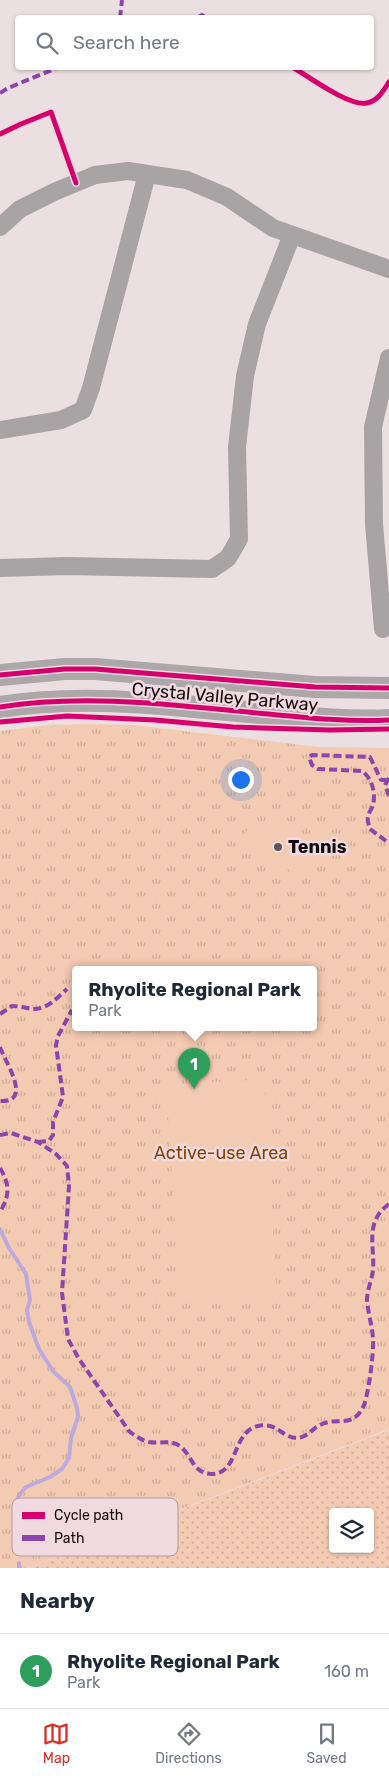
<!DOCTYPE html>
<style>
:root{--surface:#fff;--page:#f6f6f7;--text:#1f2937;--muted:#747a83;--line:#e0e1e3;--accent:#d93025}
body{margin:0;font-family:Rubik,sans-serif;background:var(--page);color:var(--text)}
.controls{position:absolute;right:15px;bottom:15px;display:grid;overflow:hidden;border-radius:5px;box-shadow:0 1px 4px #0004}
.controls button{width:45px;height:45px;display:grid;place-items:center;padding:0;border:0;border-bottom:1px solid var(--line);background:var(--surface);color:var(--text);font:25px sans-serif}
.you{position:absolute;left:240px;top:779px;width:18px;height:18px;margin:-12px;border:4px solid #fff;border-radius:50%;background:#1a73e8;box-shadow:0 0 0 8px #1a73e833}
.badge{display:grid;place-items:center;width:32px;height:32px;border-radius:50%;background:var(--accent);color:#fff;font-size:16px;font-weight:700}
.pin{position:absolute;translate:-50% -41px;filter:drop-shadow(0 1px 2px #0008)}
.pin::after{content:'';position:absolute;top:26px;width:18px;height:15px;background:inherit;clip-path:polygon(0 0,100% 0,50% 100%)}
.popup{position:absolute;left:72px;top:966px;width:245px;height:65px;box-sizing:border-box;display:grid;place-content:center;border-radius:5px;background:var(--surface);filter:drop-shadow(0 1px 4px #0005);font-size:16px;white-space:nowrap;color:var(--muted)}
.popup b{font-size:19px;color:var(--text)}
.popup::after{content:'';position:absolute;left:50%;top:100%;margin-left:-10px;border:10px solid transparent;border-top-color:var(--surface)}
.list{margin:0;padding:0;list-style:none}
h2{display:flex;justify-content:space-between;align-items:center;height:65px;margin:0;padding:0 20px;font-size:21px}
h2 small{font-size:16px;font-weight:400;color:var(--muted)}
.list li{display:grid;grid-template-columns:32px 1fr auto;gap:15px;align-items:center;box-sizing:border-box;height:75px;padding:0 20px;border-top:1px solid var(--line)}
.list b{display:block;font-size:19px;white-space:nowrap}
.list p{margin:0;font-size:16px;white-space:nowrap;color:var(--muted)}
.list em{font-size:16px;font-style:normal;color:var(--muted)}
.icon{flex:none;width:28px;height:28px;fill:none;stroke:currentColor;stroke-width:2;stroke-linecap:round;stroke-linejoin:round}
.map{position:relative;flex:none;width:389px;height:1568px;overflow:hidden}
.search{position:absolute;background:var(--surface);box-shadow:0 1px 4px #0004;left:15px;right:15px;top:15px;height:55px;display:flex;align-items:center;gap:12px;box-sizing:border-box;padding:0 18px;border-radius:5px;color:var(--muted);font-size:19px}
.sheet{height:140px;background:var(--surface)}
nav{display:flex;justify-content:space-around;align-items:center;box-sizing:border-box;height:70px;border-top:1px solid var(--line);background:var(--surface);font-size:14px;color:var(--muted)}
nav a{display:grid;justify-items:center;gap:2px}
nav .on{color:var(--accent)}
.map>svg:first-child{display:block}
.grass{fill:url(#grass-dots);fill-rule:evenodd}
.park{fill:url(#park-tufts);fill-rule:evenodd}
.pitch{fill:#f3cab2}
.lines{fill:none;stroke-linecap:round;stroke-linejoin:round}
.stream{stroke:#bea9dc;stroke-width:4}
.minor{stroke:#a8a4a6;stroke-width:18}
.major{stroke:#aca7a9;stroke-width:22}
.quiet{stroke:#8e44ad;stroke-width:4;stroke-dasharray:8 4;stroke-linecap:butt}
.cycleway-casing{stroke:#f0dae0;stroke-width:8}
.cycleway{stroke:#d6006c;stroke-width:5}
.poi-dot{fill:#5f5558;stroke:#f0dae0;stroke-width:2}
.labels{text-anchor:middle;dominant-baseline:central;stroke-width:5;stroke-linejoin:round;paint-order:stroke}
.street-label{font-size:18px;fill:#130b0e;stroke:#f0dae0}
.poi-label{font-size:18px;font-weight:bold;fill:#130b0e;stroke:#f0dae0;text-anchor:start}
.park-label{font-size:18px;fill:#824404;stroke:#f0dae0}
.key{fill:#f0dae0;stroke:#ae9ca1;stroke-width:1}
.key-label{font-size:14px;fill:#130b0e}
</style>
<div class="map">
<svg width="389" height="1568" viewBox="0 0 389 1568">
<defs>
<pattern id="grass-dots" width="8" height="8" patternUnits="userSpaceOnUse" patternTransform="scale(1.25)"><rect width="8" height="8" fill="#f3cab2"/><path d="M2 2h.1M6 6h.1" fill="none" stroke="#cfac98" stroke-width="1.8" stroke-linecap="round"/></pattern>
<pattern id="park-tufts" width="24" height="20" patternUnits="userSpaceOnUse" patternTransform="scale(1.25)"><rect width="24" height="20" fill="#f3cab2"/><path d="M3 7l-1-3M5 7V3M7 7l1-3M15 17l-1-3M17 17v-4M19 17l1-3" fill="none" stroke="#cfac98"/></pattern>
</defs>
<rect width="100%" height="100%" fill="#ebdfe2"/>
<path class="grass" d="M389 1430V1568H29ZM333 1512H370V1549H333Z"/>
<path class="park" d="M85 724 133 725 319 747 389 748V1429L28 1568H0V731L50 725ZM75 970H313V1028H75Z"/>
<path class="pitch" d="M260 821 310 842 314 851 306 869 296 873 245 851 241 843 250 824Z
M264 1079 277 1296 180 1302 166 1085Z"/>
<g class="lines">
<path class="stream" d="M0 1229 9 1248 26 1274 30 1300 27 1310 29 1322 39 1349 53 1371 70 1387 77 1408 78 1417 71 1438 69 1458 62 1469 50 1477 26 1487 19 1495 15 1505 20 1534
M19 1568V1563"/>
<path class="minor" d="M0 227 20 209 54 192 95 175 128 171 187 180 227 197 273 228 389 269
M0 430 61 420 83 410 91 388 147 174
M0 568 67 566 212 569 228 558 239 539 237 447 245 376 257 324 292 235
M383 629 374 524 373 427 389 358"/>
<path class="major" d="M0 675 65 669H95L315 687 389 688
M0 707C89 693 179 706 268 714 308 718 349 722 389 720"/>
<path class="quiet" d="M120 18 122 0
M197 18 202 15 207 18
M0 93 8 88 57 68
M389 778 385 785 389 796
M386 841 370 829C369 826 367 820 368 817 368 813 372 809 373 805 376 793 372 778 362 771L318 769 312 765 309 757 312 755 370 757 381 780H387
M0 1014 12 1006C19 1006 26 1008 33 1009 48 1009 57 998 67 989
M0 1047C4 1060 34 1103 0 1101
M0 1135 11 1133 38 1142 56 1154 67 1166 69 1186 62 1293 68 1339 79 1359 129 1431C135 1436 141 1440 149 1442 159 1444 172 1439 181 1447 192 1456 193 1473 211 1474 240 1474 231 1432 258 1426 278 1422 281 1437 296 1438 308 1438 312 1428 322 1424 337 1417 354 1429 364 1405 369 1391 374 1352 373 1338 372 1325 368 1313 367 1300 367 1290 372 1280 373 1270 375 1246 364 1222 389 1204
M38 1142 49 1141 53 1135V1122L63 1097 56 1045 58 1036 72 1010
M0 1168C10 1185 10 1195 0 1212"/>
<defs>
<path id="cycleway" d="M294 68C309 77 350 107 367 103 378 101 383 91 389 82
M0 134 21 124 51 112 76 183
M0 675 65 669H95L315 687 389 688
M0 707C89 693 179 706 268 714 308 718 349 722 389 720
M0 722 67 716 155 720 233 727 330 730 389 729"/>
</defs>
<use href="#cycleway" class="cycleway-casing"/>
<use href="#cycleway" class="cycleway"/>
</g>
<circle class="poi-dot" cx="278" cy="847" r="5"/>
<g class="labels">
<g class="street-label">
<text transform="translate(225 697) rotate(5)">Crystal Valley Parkway</text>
</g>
<g class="poi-label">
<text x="288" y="847">Tennis</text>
</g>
<g class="park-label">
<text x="221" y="1153">Active-use Area</text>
</g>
</g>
<rect x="12" y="1498" width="166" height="58" rx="8" class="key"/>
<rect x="22" y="1512" width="23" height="7" fill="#d6006c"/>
<rect x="22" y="1535" width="23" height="6" fill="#8e44ad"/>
<g class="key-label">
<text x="54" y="1520">Cycle path</text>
<text x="54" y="1543">Path</text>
</g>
</svg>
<div class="controls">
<button><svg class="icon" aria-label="layers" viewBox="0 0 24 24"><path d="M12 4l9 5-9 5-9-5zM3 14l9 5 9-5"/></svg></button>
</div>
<div class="you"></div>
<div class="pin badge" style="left:194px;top:1089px;background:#2e9e5b">1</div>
<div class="popup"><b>Rhyolite Regional Park</b>Park</div>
<div class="search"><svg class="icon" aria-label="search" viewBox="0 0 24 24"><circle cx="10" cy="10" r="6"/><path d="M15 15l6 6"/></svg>Search here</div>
</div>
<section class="sheet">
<h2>Nearby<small></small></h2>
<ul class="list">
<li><span class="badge" style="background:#2e9e5b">1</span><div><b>Rhyolite Regional Park</b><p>Park</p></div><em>160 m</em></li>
</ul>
</section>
<nav>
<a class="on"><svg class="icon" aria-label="map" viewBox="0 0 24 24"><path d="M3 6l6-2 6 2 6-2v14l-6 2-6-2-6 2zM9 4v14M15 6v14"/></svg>Map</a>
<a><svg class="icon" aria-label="directions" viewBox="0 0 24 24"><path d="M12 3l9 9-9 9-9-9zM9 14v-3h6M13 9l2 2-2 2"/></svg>Directions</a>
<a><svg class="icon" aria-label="saved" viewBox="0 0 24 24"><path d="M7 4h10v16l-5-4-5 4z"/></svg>Saved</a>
</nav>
